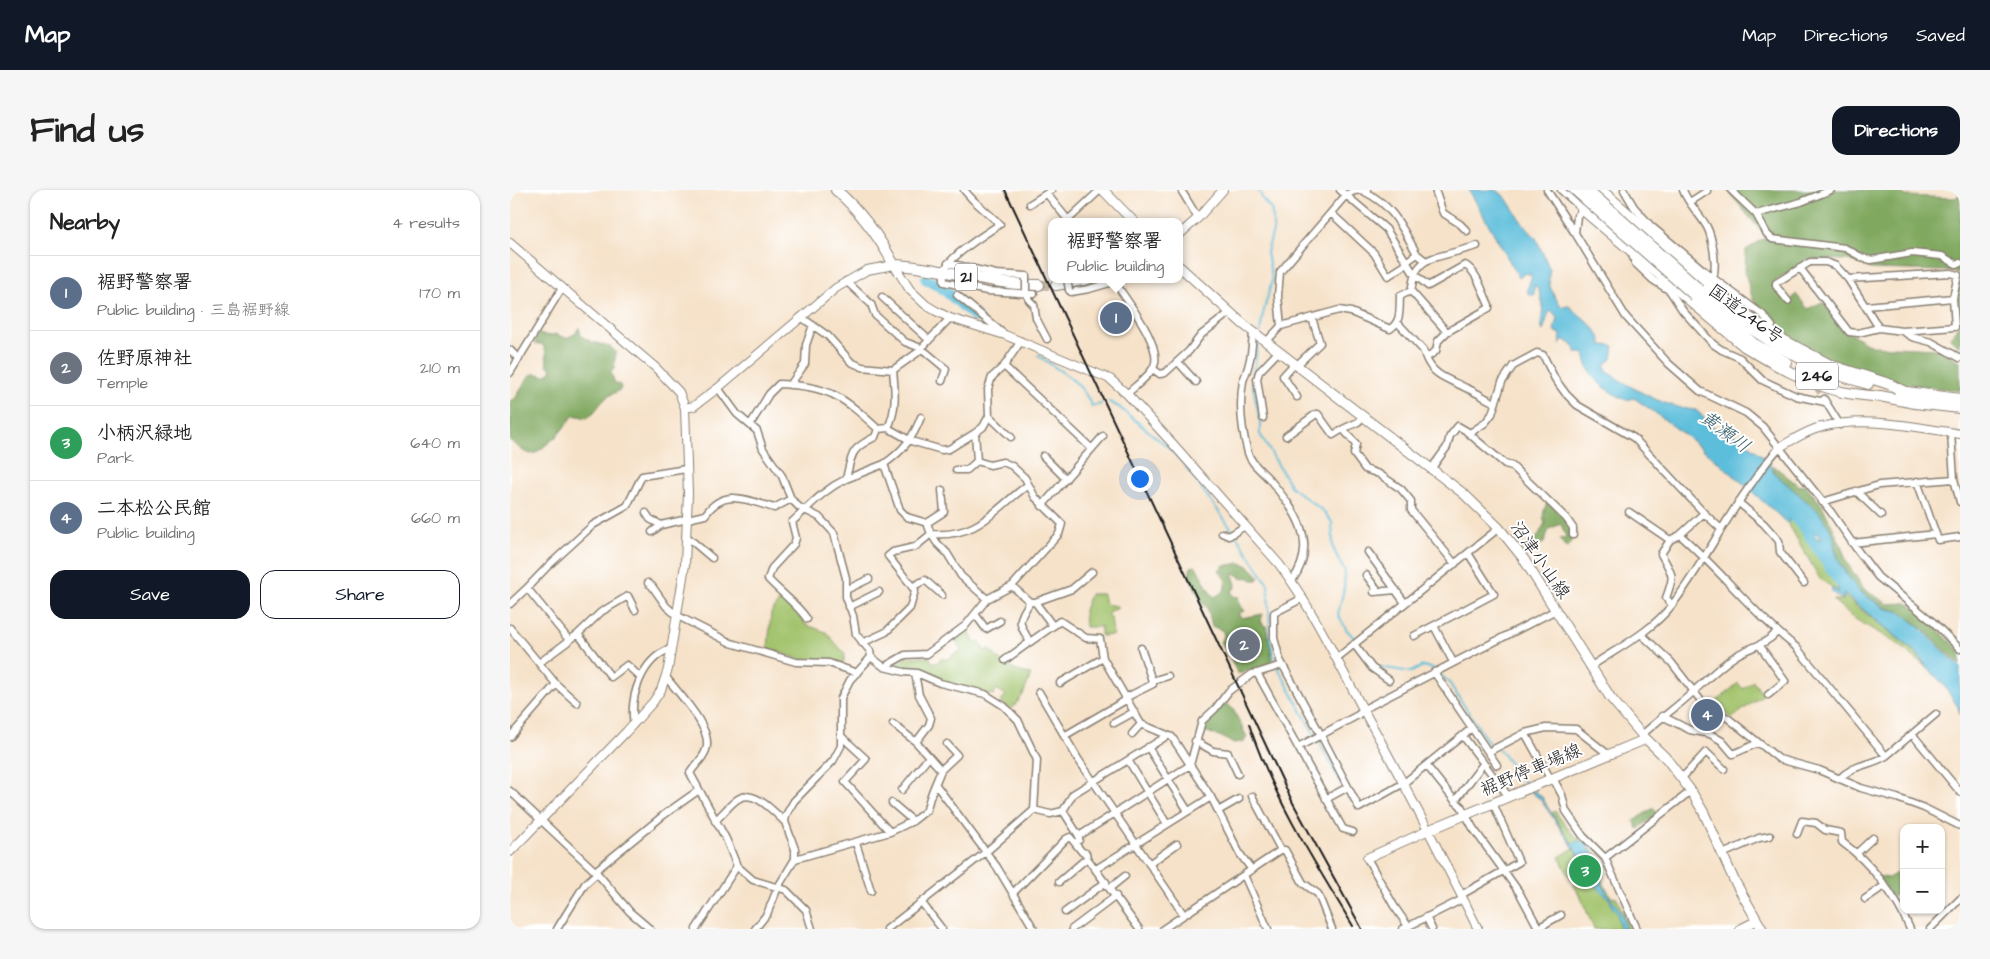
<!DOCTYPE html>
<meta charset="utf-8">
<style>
:root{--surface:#fff;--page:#f6f6f6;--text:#222;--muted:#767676;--line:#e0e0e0;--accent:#111827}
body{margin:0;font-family:"Architects Daughter","Klee One",sans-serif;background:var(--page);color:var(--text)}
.controls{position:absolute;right:15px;bottom:15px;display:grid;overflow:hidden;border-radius:10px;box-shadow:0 1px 4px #0004}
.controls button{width:45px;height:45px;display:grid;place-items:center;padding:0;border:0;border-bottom:1px solid var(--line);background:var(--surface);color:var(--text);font:25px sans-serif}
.you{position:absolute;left:629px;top:288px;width:18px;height:18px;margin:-12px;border:4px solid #fff;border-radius:50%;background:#1a73e8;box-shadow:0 0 0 8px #1a73e833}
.badge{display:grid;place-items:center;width:32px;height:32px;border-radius:50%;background:var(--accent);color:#fff;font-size:16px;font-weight:700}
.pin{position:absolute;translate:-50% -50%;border:2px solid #fff;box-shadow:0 1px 5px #0006}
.popup{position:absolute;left:538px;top:28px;width:135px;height:65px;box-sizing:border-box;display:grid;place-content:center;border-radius:10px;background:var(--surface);filter:drop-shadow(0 1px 4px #0005);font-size:16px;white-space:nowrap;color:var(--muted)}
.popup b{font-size:19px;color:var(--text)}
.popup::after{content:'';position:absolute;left:50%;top:100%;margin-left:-10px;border:10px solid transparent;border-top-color:var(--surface)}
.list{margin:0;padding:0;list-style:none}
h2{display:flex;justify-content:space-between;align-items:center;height:65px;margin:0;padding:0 20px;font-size:21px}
h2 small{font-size:16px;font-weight:400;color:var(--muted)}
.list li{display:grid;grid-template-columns:32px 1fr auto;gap:15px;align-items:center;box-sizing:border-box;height:75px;padding:0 20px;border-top:1px solid var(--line)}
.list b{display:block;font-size:19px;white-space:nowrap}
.list p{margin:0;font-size:16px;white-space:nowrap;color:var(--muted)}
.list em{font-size:16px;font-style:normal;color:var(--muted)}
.actions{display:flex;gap:10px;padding:15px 20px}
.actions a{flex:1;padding:11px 0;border:1px solid var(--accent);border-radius:15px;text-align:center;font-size:18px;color:var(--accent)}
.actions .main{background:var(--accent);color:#fff}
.map{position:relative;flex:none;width:1450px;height:739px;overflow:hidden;border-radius:15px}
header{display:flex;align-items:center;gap:30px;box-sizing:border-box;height:70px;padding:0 25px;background:var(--accent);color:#fff}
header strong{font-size:24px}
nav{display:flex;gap:28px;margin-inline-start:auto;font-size:18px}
.intro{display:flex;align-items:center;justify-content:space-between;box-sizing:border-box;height:120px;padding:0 30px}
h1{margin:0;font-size:35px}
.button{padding:12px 22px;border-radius:15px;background:var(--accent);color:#fff;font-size:18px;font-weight:700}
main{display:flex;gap:30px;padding:0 30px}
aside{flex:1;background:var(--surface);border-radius:15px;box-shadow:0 1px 4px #0004}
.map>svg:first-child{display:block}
.green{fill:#a1c26b;stroke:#5e6f44}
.forest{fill:#80a85f;stroke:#4e623e}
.water{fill:#5dbedb;stroke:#3c6d7c}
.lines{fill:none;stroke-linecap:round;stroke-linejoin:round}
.stream{stroke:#5dbedb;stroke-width:2}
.river{stroke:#5dbedb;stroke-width:11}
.minor-tunnel{stroke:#cabaa6;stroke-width:6;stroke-dasharray:6 3;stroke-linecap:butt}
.primary-tunnel{stroke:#cabaa6;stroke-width:10;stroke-dasharray:10 5;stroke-linecap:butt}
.minor-casing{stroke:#897f72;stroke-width:9}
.tertiary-casing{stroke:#897f72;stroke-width:10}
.secondary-casing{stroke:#897f72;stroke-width:11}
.primary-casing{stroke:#897f72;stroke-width:12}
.trunk-casing{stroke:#897f72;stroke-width:12}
.minor{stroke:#fff;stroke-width:6}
.tertiary{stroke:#fff;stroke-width:8}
.secondary{stroke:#fff;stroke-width:9}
.primary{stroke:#fff;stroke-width:10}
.trunk{stroke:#fff;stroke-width:10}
.rail{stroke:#1c1c1c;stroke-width:2}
.minor-bridge-casing{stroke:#897f72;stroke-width:9;stroke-linecap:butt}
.trunk-bridge-casing{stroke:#897f72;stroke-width:12;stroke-linecap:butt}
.minor-bridge{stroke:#fff;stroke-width:6}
.trunk-bridge{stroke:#fff;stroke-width:10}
.labels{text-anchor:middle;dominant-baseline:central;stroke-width:4;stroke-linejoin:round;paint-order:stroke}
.shield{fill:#fff;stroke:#606060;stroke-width:1}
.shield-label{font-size:16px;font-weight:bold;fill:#1c1c1c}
.street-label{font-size:18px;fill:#1c1c1c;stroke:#fff}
.water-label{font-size:19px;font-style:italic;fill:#365d68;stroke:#fff}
</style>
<header>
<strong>Map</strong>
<nav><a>Map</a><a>Directions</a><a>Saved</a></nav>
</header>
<div class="intro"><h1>Find us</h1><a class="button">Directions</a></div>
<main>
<aside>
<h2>Nearby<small>4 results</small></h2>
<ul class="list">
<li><span class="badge" style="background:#5c6f8a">1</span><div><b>裾野警察署</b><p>Public building · 三島裾野線</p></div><em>170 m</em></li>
<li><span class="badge" style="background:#6b7280">2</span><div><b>佐野原神社</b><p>Temple</p></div><em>210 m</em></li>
<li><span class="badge" style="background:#2e9e5b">3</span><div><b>小柄沢緑地</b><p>Park</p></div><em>640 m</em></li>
<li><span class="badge" style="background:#5c6f8a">4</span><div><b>二本松公民館</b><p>Public building</p></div><em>660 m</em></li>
</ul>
<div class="actions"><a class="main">Save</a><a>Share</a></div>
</aside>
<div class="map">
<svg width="1450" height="739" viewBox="0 0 1450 739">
<rect width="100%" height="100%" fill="#fff"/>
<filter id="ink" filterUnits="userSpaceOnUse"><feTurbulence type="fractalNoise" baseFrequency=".02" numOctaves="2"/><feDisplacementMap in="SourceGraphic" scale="10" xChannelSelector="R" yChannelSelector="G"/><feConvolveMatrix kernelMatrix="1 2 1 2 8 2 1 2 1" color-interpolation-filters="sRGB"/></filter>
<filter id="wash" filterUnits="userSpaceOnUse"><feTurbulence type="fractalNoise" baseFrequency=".0096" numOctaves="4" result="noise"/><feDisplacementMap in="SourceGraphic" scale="20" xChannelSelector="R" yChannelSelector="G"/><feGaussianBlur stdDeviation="1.12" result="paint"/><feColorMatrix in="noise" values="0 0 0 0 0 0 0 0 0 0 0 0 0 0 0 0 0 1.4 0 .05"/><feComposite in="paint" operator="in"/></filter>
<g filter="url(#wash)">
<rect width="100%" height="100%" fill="#f6e2c9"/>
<path class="green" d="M1268 316C1280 318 1284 331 1292 339 1297 343 1305 345 1310 349L1307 366 1317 372 1327 388 1326 393 1329 402 1310 389Z
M580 404H593L595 414 607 416V419L599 421 598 427H601L603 445 591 446V437H575L574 420Z
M1333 405 1405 462 1416 477 1388 454 1345 429 1323 410H1333Z
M272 407 289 423 296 435 316 442 335 464 333 474 319 469 291 470 258 458 261 423Z
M457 438 465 453 470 451 474 461 480 459C490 474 504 482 521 484L513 505 501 520 491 511 496 505 487 499 483 505 430 492 403 480 382 477 397 467H420L421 471 426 473 431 469H437L451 460 443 447Z
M1243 491 1253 505 1222 528 1204 514 1228 493 1233 499Z
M1045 621C1050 628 1056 637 1062 643 1074 654 1103 670 1092 690L1101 707 1107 708 1120 739H1084L1072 710 1049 667 1064 658 1042 623Z"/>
<path class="forest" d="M1217 0H1390L1395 6 1445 8 1450 4V84L1438 81 1361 79 1339 70 1297 69 1263 93 1280 112 1286 104 1298 119 1312 112 1336 141 1362 156 1426 159 1450 171V201L1385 192 1321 170 1281 148 1243 110 1235 83 1236 60 1256 47Z
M1450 91V158L1440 148 1450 134 1447 105Z
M69 137 71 146 82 152 101 157 106 163 104 174 105 176 101 183 105 193 110 195 111 199C106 203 98 205 94 210 88 216 84 224 77 228L64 225 47 246 26 263C15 267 8 255 0 251V211L5 209 19 186C24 183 28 183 33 186L40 183 42 179 37 175 36 161 32 154H25L26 148 29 144 41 146 45 144 56 148 65 144Z
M1263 275 1289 296 1295 294 1312 315 1331 355 1337 373 1354 399 1378 414 1395 413 1396 412 1411 423 1450 461V475L1414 440 1391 422 1376 418 1348 400 1329 371 1325 358 1289 305 1264 283Z
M1038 311 1062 337 1061 354 1056 358 1050 349 1056 347 1051 334 1039 339 1034 353 1029 355 1023 351 1028 346 1035 333C1031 326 1035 317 1038 311Z
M729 373C737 373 744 380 749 387L747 390H742L738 387 731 389 728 385 724 384 723 386 726 394 725 398 721 401 724 407 728 406 730 415 735 421 728 423 731 428 753 424 751 430 753 435 756 436 762 467 761 474 743 482 737 480 733 483H727L719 464 710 452 714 447 713 441 702 436 697 417 692 413 679 385 681 377 686 376 700 402 705 407 714 401 716 391 709 380 714 375H720Z
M717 514 723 519 737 547 734 552 722 553 712 547 691 540C695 530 707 516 717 514Z
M1144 618 1147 624 1128 639 1124 630Z
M1394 679V700L1382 707 1368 686 1378 688Z"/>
<path class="water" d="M959 0H987L996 8 1013 34 1026 48 1040 80C1036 94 1043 105 1052 117L1059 116C1071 127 1090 138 1092 155L1104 156 1102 169 1095 175 1097 182C1124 199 1155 218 1186 220L1213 246 1225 245 1235 251 1260 273 1264 283 1309 322 1323 344 1325 360 1332 378 1349 401 1374 418 1391 422 1408 436 1450 477V525L1448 517 1433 494 1418 479 1408 464 1334 404 1333 409C1327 407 1320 403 1322 397L1328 403 1329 402 1320 372 1308 366 1307 357 1311 348 1306 343 1294 341 1293 334 1275 314 1269 316 1279 330 1278 334C1229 289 1179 245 1124 208L1116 210C1093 199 1078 188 1074 163H1067L1062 154 1054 150 1050 154 1051 144 1044 141 1047 127 1042 121 1039 122 1033 141 1031 137 1033 114 1028 98 1024 95V105H1019L1017 100 1022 85 1015 83 1009 88Z
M1025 601 1032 607 1038 618 1062 653 1073 650C1087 665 1085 680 1094 697 1102 715 1112 715 1115 739H1110L1107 722 1102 717 1100 710 1085 695 1077 677 1030 609 1021 602Z"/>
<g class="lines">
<path class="stream" d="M749 0 753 10 761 19 763 29V41L757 62 762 90 753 124 750 143
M749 150 742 192 750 231V244L781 297 812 320 822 332 823 358 835 382 834 399 828 424 836 439 846 450
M528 165C551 184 568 186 582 216L591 214
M599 212 609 217 660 259 672 272 726 345 758 394 760 448 765 472 805 546
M849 454 860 470 869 477 901 482 913 476 925 479
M928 483 938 491 982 558
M808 550 833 597
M989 559 1016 595
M835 601 840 610"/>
<path class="river" d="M416 89 431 97 466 127
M1264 305 1295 339 1327 388 1333 395"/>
</g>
</g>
<g filter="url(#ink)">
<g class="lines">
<path class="minor-tunnel" d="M1287 168 1314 209"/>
<path class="primary-tunnel" d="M529 95H546"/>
<defs>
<path id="minor" d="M454 0 463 10 490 34C477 43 439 66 435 80 433 84 434 88 434 92L477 101 524 104
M671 0 688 28
M830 0 876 39 904 84 918 96 955 75C967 81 973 103 979 115V118L937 142 928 151 926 161 916 168 913 160 887 132
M925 0 933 23 950 34 957 41
M1037 0 1064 42
M1051 0 1072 19
M1114 0 1124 17 1141 36 1203 88 1253 125 1262 136
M1173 0C1178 14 1190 24 1197 37 1203 49 1207 76 1203 88
M1221 0 1246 24 1291 12 1321 0
M855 2C884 16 892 38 907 64L896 72
M537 4 558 30 590 0
M1180 12 1197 1
M520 14 542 0
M1075 17 1067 26 1065 43 1116 127 1158 173 1190 201 1236 223 1253 237 1321 322 1348 361 1368 387 1423 432 1450 459
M821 23 864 63 878 86 897 74
M1246 24 1257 44 1262 49 1335 58 1353 68 1361 70 1402 63 1432 66 1446 74 1450 73
M1121 62 1125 73 1143 90 1160 101 1173 121 1203 154 1212 160 1230 168 1252 190 1286 206 1315 212
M907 64 916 71 923 68 967 56
M438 73 486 84 516 86V89
M1290 78 1339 142 1348 143 1369 138 1392 141 1402 147 1421 152 1450 168
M1338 89 1440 83 1448 85 1443 108 1445 137 1392 141
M336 91 361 114 365 125 395 152 411 158 436 179 432 191
M605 92C616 110 653 156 644 176 640 186 625 196 617 204
M559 100 561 102 579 99 613 89
M901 101 937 142
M516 102 519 110 524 115 526 128 537 149
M447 105 494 144
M372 107 419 150
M1278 111 1266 96V93L1300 72H1316L1326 76 1338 89 1369 138
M1356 116 1443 108
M771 136 829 120 841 122 880 139C892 131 889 119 890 106L901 101C904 87 904 79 916 71
M743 143C742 153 742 163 739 173 738 179 735 185 733 191 729 214 732 241 738 263 741 274 753 282 760 290 785 321 810 352 782 391
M756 152 771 136 768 106 770 82 836 5 844 1 857 0
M0 160 9 169
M916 168C924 187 939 189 956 198 966 202 975 208 985 213
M668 172 686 192
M784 174 773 186 787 207
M494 176 582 259
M786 176 810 153 802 128
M643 179 650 184 655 183 679 161 691 145 719 123
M383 180 407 163 440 128
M0 183 52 98
M280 195 295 174 296 155 303 135
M208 198 227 224 247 241 253 259 272 286 281 309 289 317 309 327 324 343 336 388V407L343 426 346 444 360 461 361 467 340 490 331 508V556L323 571 284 611 276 625 275 632 285 659V669L268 697 257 724 245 739
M1314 209 1330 235
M479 226 501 247
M411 227C403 248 393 261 374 274L390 320 397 327 417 333 421 344C469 348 484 319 518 295
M853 227 848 232 833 239 846 254 844 264 855 279 869 284 891 299 901 311V320L945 374
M753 228 747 189 749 182 768 162
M240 235 259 204 269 194C319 196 332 206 368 239L378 238C387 219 385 201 383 180L352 177 341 172 318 146 291 127
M378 238 401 251 432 260 439 259 465 243 473 237 479 226 478 199 482 187 494 176 511 151
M957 242 995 274 1002 276 1056 328 1063 338V345
M776 246 806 224H808L823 245 833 239
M533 266 556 289
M921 279 937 257 940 246 948 236 960 243 975 233 982 224 992 192 1003 176 1027 163 1033 165 1045 189 1056 204 1067 215 1124 248 1194 323 1211 339
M446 280H457L467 271
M336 289 374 274
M1444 289 1450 312
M1407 291 1428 350 1450 347
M1346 301 1371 325
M1228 312 1254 334 1269 351 1270 362 1294 393
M1312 312 1369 295 1444 289 1441 243
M532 316 593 246
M1119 322 1160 350 1151 364C1163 386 1165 384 1156 408L1162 415
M136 323 140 329 151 335 195 325C214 297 237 310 264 318L281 309
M417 333 434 322 432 300
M142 342 151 335
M712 343 719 346 735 336
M1170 345 1194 323
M176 346 202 368
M1160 350 1170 345C1210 380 1244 424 1286 457L1376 566C1358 577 1345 573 1329 589
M1342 353 1426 344
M858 362 895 413
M856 385 868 401
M138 393 142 396 156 416 166 425 221 453 286 472 319 473 347 483
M502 396 520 412H525L543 436 550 431 576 448 590 449 593 468 631 534 662 547 701 607 730 664 742 680
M402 397 415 390 432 405
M17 398 37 377 83 335 117 316 132 286 176 279
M336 400 359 389
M864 402 886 400
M793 408 764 423V448L770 470 811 545 848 525 854 519 1046 420
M525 412 562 399 582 382
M0 414 17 398 59 450
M339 417 369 402
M465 424 476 439 490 431
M297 429C287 414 271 403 258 389L262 378 284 354 286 348 282 332C301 315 313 300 336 289 342 264 340 259 365 247L368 239
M924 436 943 472
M0 438 46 494 0 547
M68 444 101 487 117 475 130 487
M1131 444 1161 472 1192 512 1219 529 1269 569 1309 580 1351 598 1387 608 1414 618 1450 636
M904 446 984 404 958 363
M520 452 543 436
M352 453 376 442 400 418 405 400 378 366 383 362 405 357 421 344 427 353 437 363 451 386 477 409
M844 454 862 478 879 490
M1250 456 1275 491 1258 505
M631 458 642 491
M361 467 374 477 394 482 407 483 430 493 475 504 494 516 508 530 527 570 524 620 476 662 377 739
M827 468 989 338
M495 470 520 452C508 432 507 432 520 412
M29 473 68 444 91 422 118 406 125 420
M772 475 747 483 833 639 843 642
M374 477 395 465 417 464 456 435 477 409 502 396 549 344 552 334 525 307 515 288 502 276 493 272 480 275 467 271 465 243
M1080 477C1108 458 1141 442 1162 415 1192 376 1213 332 1242 293 1251 280 1259 268 1270 257
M924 482 987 575
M405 483 409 505 421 528 419 535 406 552
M156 487C168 503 204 539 196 560 193 569 185 575 180 583L216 649 227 676 243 690 276 700 296 720 302 739
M550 493 593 468
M46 494 67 513
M529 502 568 569 674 725
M615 508 643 494 642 491 658 486
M1152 526 1180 540 1200 544 1212 551 1223 564 1248 553
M604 533 624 522
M124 534C119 507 132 469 160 459
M1015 543 1036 538 1066 539 1099 565
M622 544 631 534
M1132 545C1148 530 1167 517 1183 502 1196 490 1209 477 1224 467 1238 457 1255 456 1267 442
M1403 545 1450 602
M331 546 356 569 335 592 380 642
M554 546 616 510
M953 546 999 607
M685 551 703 561 718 563 728 584
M638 557 678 621
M788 557 811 545 849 618 894 593 962 538
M978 562 1015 543 1041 590 1045 592 1052 605 1056 621 1073 646 1095 668 1127 739
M1376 566 1426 524
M618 570 657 634
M917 576 945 611 951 616 963 638 1009 702 1029 739
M431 580 447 565 437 554
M1172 588 1196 562 1214 579
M426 595 487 677 524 739
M392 600 419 567
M0 601 87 683 120 722 140 739
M742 606 771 660H775L793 693 808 704 822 739
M816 609 838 597
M945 611 973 574
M382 613 403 631
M524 620 540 624 553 621 563 604 657 546
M553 621 569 646V650
M708 621 729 609
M205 631C213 624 220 614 228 609 244 598 265 623 275 632
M1287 644 1292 631 1306 633 1315 640 1331 643 1332 652C1361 673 1386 706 1400 739
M569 646 680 575 692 531 705 519 719 501 742 484 747 483
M346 653 361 701
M1217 662 1249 648 1260 646
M1347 663 1363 648
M857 668 884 716 898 736
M1095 668 1181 601
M285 669 380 642 403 631 417 620C419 605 426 594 431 580L406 552 383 534
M639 674 667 654
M586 679 701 607
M85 681 155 624 189 600
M734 685 758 739
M549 692 577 668
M600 698 615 686
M503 703 556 649 560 647 572 662 576 663 577 668 629 739
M951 705 1009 672 983 613
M1355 709 1374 696
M412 713 432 739
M555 722 596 692
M916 727 922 739
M47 739 75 694 87 683
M186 739 227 676
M562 739 606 706
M653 739 771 660
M893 739 953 709
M1026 739 1051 725
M1420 739 1450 709"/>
<path id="tertiary" d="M670 44 688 28 713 0
M0 53 146 178 169 202 175 218 178 303 175 375 158 479 151 500 143 512 116 542 0 662
M175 218 184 216 208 198 326 98 357 80 384 75 400 100 416 115 426 121 440 128 495 145 600 189 617 204 663 254 769 374C803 419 827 471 854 521 894 593 932 666 968 739
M1270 257C1283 250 1297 240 1312 237 1354 226 1408 237 1450 244
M857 668 919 640
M1230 739 1246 731"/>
<path id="secondary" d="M593 0 624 32
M670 77 733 134 954 304 989 338 1013 368 1100 507 1132 545 1156 568 1181 601 1194 623 1224 690 1252 739
M919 640 1136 549"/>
<path id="primary" d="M326 0C350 21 369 46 384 75 433 77 479 95 529 95
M546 95 578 89"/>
<path id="trunk" d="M1091 0 1229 121 1273 150 1320 175 1379 194 1395 202
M1072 19 1234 156C1264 174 1298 194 1332 202 1346 205 1361 206 1375 207
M1190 100C1245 144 1289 175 1358 194
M1185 106 1243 153 1276 172
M1389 201 1450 209
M1370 206 1405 213 1450 218"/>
</defs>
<use href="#minor" class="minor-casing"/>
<use href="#tertiary" class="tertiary-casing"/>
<use href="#secondary" class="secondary-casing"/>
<use href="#primary" class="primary-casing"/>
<use href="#trunk" class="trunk-casing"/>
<use href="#minor" class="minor"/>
<use href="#tertiary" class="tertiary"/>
<use href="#secondary" class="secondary"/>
<use href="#primary" class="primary"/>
<use href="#trunk" class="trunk"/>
<path class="rail" d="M495 0 783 613 852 739
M739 534C762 605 804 672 843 736"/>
<defs>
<path id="minor-bridge" d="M557 89 559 100
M516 100V89"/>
<path id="trunk-bridge" d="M1065 0 1185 106
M1078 0 1190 100"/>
</defs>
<use href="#minor-bridge" class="minor-bridge-casing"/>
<use href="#trunk-bridge" class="trunk-bridge-casing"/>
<use href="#minor-bridge" class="minor-bridge"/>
<use href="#trunk-bridge" class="trunk-bridge"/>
</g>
</g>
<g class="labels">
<g class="shield">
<rect x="445" y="73.5" width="22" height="27" rx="4"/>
<rect x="1286" y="172.5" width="42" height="27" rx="4"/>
</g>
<g class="shield-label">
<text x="456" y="87">21</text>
<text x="1307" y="186">246</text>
</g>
<g class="street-label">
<text transform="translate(1236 124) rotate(36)">国道246号</text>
<text transform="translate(1030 370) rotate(55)">沼津小山線</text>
<text transform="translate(1021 580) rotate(-23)">裾野停車場線</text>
</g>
<g class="water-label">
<text transform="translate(1215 242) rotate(37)">黄瀬川</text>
</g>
</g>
</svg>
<div class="controls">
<button>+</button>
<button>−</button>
</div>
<div class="you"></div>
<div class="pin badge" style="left:606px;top:128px;background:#5c6f8a">1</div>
<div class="popup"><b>裾野警察署</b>Public building</div>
<div class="pin badge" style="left:734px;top:455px;background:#6b7280">2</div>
<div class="pin badge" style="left:1075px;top:681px;background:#2e9e5b">3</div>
<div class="pin badge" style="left:1197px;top:525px;background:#5c6f8a">4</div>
</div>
</main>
